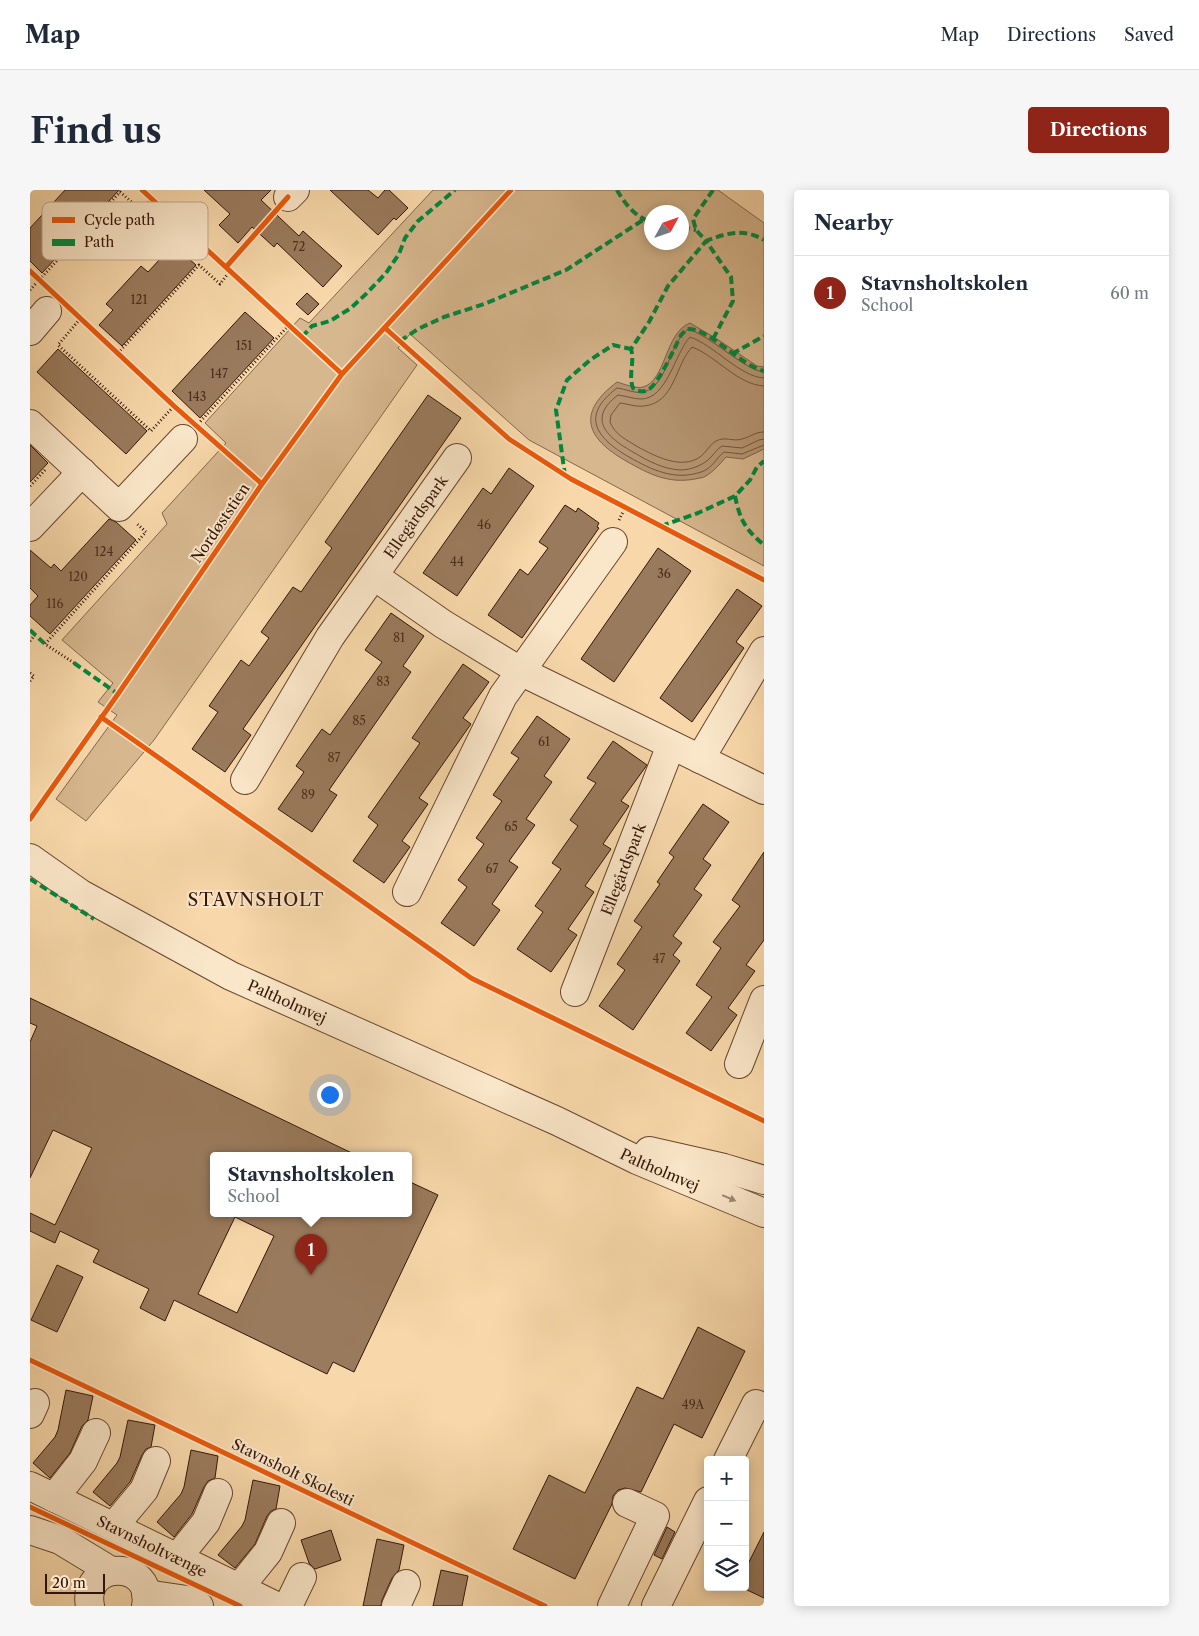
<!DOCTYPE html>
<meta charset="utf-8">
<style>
:root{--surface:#fff;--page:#f6f6f7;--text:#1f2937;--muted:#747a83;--line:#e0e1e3;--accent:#8f2418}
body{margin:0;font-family:"Libre Caslon Text",serif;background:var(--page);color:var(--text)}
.controls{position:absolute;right:15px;bottom:15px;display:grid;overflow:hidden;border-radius:5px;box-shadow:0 2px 12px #0003}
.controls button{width:45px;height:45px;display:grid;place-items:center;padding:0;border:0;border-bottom:1px solid var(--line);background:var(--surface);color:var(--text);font:25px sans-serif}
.compass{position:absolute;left:614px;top:15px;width:45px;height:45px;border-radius:50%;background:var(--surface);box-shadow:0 2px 12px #0003;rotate:50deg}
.scale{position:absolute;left:15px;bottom:12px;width:60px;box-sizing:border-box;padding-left:5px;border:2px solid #351508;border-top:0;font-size:14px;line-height:18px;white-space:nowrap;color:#351508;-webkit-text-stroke:4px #fae6c8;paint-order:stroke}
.you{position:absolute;left:299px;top:904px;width:18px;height:18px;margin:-12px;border:4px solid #fff;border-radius:50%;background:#1a73e8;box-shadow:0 0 0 8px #1a73e833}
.badge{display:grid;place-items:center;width:32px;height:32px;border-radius:50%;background:var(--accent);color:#fff;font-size:16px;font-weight:700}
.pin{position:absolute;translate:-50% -41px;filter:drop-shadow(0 1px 2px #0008)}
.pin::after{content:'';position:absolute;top:26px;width:18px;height:15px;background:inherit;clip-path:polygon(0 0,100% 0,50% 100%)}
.popup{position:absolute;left:180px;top:962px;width:202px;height:65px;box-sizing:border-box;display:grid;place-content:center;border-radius:5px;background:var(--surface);filter:drop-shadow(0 1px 4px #0005);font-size:16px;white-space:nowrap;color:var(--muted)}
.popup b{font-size:19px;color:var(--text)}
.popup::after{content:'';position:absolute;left:50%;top:100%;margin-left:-10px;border:10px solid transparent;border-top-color:var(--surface)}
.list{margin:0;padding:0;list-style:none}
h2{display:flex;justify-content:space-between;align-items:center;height:65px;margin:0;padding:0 20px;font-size:21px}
h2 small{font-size:16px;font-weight:400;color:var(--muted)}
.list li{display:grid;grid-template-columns:32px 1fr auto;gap:15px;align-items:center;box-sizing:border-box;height:75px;padding:0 20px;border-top:1px solid var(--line)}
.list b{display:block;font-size:19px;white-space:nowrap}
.list p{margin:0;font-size:16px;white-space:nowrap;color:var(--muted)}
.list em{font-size:16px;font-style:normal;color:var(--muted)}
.icon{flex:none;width:28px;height:28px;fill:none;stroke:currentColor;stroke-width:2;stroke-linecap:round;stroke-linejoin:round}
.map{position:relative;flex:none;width:734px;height:1416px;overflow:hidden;border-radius:5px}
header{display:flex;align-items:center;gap:30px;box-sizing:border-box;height:70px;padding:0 25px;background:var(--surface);border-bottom:1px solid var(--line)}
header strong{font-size:24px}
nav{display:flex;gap:28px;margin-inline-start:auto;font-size:18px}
.intro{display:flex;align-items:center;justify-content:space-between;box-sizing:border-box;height:120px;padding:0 30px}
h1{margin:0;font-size:35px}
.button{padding:12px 22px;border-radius:5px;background:var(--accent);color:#fff;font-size:18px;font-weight:700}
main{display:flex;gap:30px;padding:0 30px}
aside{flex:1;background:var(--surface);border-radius:5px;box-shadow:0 2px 12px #0003}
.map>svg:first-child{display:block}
.green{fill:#d7b78e;stroke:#86664b;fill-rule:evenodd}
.water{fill:#b69673;stroke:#826248}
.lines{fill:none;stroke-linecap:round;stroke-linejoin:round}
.shore{stroke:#76563e;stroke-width:1}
.building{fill:#9a7a5c;stroke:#351508;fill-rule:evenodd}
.minor-casing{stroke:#664630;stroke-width:30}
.path{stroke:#351508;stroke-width:3;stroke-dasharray:1 2.5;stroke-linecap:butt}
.minor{stroke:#fae6c8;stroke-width:28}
.quiet{stroke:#00873e;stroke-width:4;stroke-dasharray:8 4;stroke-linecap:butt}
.cycleway-casing{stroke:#fae6c8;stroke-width:8}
.cycleway{stroke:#e8590c;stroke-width:5}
.oneway{fill:#a18872}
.labels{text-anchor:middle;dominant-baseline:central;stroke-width:4;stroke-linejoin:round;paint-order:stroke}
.number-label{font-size:12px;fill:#4e2e1d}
.street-label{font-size:15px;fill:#351508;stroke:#fae6c8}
.quarter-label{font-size:18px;letter-spacing:1px;fill:#351508;stroke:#fae6c8}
.key{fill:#fae6c8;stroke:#bfa78e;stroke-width:1}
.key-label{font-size:14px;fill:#351508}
</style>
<header>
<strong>Map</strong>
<nav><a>Map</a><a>Directions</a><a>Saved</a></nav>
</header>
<div class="intro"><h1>Find us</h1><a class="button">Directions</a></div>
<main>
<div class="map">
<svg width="734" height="1416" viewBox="0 0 734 1416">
<rect width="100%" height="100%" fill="#f8d8aa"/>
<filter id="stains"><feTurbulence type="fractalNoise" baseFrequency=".004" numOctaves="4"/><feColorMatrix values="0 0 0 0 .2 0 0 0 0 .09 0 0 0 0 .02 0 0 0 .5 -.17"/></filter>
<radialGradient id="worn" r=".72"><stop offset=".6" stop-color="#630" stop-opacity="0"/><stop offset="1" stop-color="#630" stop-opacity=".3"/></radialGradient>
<path class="green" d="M403 0H688L734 33V376L499 250 380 144 368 158 387 175 124 550 56 631 26 609 87 525 68 512 83 493 32 450 137 334 132 323 196 253 175 233 270 128 279 133ZM622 22H652V52H622Z"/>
<path class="water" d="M660 133 687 149 727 176 734 177V259L713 269 696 267C690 274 684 281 676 286 673 288 669 288 665 289 638 294 619 284 596 271 556 248 546 223 587 192 594 194 606 199 613 197 636 191 635 142 660 133Z"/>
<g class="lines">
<path class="shore" d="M734 182C714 180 681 146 658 139 639 153 638 195 614 202 606 204 595 199 587 198 550 226 566 248 599 267 622 280 645 291 671 282 682 279 686 268 694 262L712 264 734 255
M734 188C710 187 684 155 660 147 645 163 637 209 611 209 604 209 596 206 588 205 556 229 578 248 603 262 618 271 633 279 650 280 661 280 674 275 681 267 685 263 687 259 692 256L712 258 729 250 734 249
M734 196C708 195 686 166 662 157 645 175 645 213 614 216 606 217 598 214 590 213L581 225 580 232C585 245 597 250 608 257 625 266 651 280 670 267 676 263 679 255 686 251 695 246 704 252 712 249 720 247 725 242 734 242"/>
</g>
<path class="building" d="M35 0H89L69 22 83 35 66 53 52 40 12 83 0 71V38Z
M174 0H241L231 10 269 46 273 41 312 76 293 97 247 53 244 57 222 37 208 53 189 35 200 24Z
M300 0H338L348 8 355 0H359L378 18 366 30 364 28 348 45Z
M143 55 166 75 92 156 69 135 83 120 76 114 111 76 118 82Z
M277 103 289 114 278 125 266 114Z
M215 122 244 148 170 228 142 201Z
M28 159 117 241 96 264 7 182Z
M398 205 431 228 213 539 221 545 195 582 162 559 188 522 179 516 211 470 219 476 239 448 231 442 263 397 271 402 302 358 295 352Z
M0 255 18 273 0 292Z
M479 278 504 296 427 406 393 383 453 298 461 304Z
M535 315 546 322 548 318 569 333 567 337 569 338 492 448 458 425 490 379 498 385 518 358 509 352Z
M79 329 86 332 106 350 20 444 0 426V415L8 406 0 398V360L21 378 24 374 31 381Z
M628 358 661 381 584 492 551 469Z
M707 399 732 416 706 452 714 458 662 532 630 508Z
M361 423 394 446 373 476 381 482 299 600 307 605 282 642 248 619 274 582 266 576 282 553 292 539 300 545 352 472 335 460Z
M433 474 459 492 433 528 441 534 389 608 398 614 372 651 380 657 354 693 323 671 348 635 338 627 390 553 382 548Z
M507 526 540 549 514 586 522 592 496 629 505 635 479 671 488 677 462 714 470 720 444 756 411 733 437 697 428 690 454 654 446 648 472 611 463 605 489 568 481 563Z
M583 551 617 575 591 611 599 616 573 654 581 659 555 696 564 702 538 739 547 745 521 782 487 759 513 722 505 716 531 679 522 673 548 636 540 630 566 593 557 588Z
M673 614 699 632 673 669 681 675 664 699 672 705 643 746 652 753 643 765 650 771 603 840 569 816 595 780 587 774 612 737 604 731 630 694 627 692 644 667 639 663Z
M734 662V750L716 775 725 781 698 818 707 825 681 861 656 843 682 807 666 795 691 758 683 752 710 716 702 710Z
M0 808 328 966H184V1024H378V991L408 1005 324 1182 303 1172 297 1184 144 1110 135 1131 110 1118 119 1099 63 1072 69 1060 30 1041 25 1053 0 1041V1023L25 1035 62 958 23 940 0 988V852L7 836 0 833ZM205 1027 244 1046 207 1123 168 1104Z
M27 1075 53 1087 27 1142 1 1130Z
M668 1137 715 1161 672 1248 644 1234 611 1302 595 1298 588 1300 583 1306 582 1314 545 1389 483 1359 519 1285 555 1303 607 1197 633 1209Z
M36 1200 63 1206 58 1230 52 1236 40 1263 20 1288 3 1273 25 1247 28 1240Z
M98 1230 125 1235 121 1257 116 1259 112 1265 100 1292 80 1316 63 1302 87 1273 90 1267Z
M161 1260 188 1266 185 1288 178 1291 174 1297 162 1324 144 1347 127 1332 151 1304 154 1297Z
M223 1290 250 1296 246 1319 241 1321 237 1326 225 1354 205 1378 188 1365 212 1336 215 1330Z
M637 1337 645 1342 632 1369 624 1365Z
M301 1340 311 1370 285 1379 279 1373 271 1350Z
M734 1342V1408L715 1399V1380Z
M347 1349 374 1355 369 1380 362 1388 352 1410 351 1416H333Z
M411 1380 438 1386 432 1416H403Z"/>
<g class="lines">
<defs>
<g id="minor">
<path d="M258 7 265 0"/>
<path d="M0 141 17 121"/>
<path d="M0 234 89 317 153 249"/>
<path d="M0 337 52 282"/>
<path d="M344 386 413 434 490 481 734 600"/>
<path d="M670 569 734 461"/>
<path id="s1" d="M215 590 300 447 427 268"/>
<path id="s2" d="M0 668 51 704 201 786 527 931 607 970 734 1023"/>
<path d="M377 702 473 506 583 352"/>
<path id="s3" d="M545 802 641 555"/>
<path d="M709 874 734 810"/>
<path d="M619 961 694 978 734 990"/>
<path d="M0 1224 5 1213"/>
<path d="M698 1270 726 1214"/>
<path id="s4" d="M0 1296 246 1416"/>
<path d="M24 1308 53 1271 66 1243"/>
<path d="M84 1336 114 1300 126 1271"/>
<path d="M0 1340 30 1350 81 1381"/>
<path d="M147 1368 176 1332 188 1303"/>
<path d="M209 1398 238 1362 251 1333"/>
<path d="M116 1404 157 1410 169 1416"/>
<path d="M60 1416C51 1369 125 1369 116 1416"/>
<path d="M258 1416 272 1387"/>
<path d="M366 1416 376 1394"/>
<path d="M582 1416 625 1326 597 1313"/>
<path d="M626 1416 678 1311"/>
</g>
</defs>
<use href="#minor" class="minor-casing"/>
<path class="path" d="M0 100 90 2 111 20 121 9
M50 129 28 155 121 241 144 216
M88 163 169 75 190 94 200 81
M168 234 259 135
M0 296 15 280
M589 330 595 318
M0 451 5 445
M44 473 15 454 116 342 106 333
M0 483 4 486 0 491"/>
<use href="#minor" class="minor"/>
<path class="quiet" d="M587 0C594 13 607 29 622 32
M683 0 663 29 666 40 676 51C696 43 714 38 734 50
M652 37 666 40
M272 147 282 136 300 131 321 118 337 103 356 83 369 64 375 48 388 31 425 0
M683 149 703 111 701 87 676 51 638 96 619 132 601 159C605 172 598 185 603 198 608 201 612 203 618 200 628 195 645 157 651 145L657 139C678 137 711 176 734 181
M370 151 388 139 414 127 454 114 536 80 613 30
M702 164 734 146
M535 286 526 220 537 190 560 170 583 155 601 159
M705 306C710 330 715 339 734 355
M631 336 668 323 705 306 720 290 727 277 734 271
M0 440 15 454
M44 473 88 504
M0 689 64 729"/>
<defs>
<path id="cycleway" d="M112 0 312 184
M196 77 258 7
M0 81 144 216 232 294
M355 138 479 249 541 289 734 390
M71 527 441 788 734 931
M0 629 88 504 232 294 312 184 481 0
M0 1170 515 1416
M0 1317 210 1416"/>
</defs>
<use href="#cycleway" class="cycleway-casing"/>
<use href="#cycleway" class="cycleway"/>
</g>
<defs><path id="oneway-solid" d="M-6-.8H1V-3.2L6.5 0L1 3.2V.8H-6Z" transform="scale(1.25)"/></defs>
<use class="oneway" href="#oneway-solid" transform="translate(699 1008) rotate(23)"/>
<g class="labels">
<g class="number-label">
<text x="269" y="56">72</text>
<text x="109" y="109">121</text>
<text x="214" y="155">151</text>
<text x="189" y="183">147</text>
<text x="167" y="206">143</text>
<text x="454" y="334">46</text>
<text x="74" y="361">124</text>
<text x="427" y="371">44</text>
<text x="634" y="383">36</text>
<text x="48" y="386">120</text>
<text x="25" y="413">116</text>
<text x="369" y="447">81</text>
<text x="353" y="491">83</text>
<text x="329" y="530">85</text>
<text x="514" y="551">61</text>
<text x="304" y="567">87</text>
<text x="278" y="604">89</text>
<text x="481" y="636">65</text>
<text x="462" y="678">67</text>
<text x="629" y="768">47</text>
<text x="663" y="1214">49A</text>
</g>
<g class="street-label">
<text stroke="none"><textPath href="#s1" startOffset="314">Ellegårdspark</textPath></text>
<text transform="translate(190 333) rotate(-56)">Nordøststien</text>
<text stroke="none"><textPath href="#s3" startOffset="132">Ellegårdspark</textPath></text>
<text stroke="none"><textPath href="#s2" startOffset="295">Paltholmvej</textPath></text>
<text stroke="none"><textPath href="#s2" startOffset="704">Paltholmvej</textPath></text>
<text transform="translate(263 1282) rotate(26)">Stavnsholt Skolesti</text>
<text stroke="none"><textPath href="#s4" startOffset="136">Stavnsholtvænge</textPath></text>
</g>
<g class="quarter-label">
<text x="226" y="710">STAVNSHOLT</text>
</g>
</g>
<rect x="12" y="12" width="166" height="58" rx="8" class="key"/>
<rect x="22" y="27" width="23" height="6" fill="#e8590c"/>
<rect x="22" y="49" width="23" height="7" fill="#00873e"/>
<g class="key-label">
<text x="54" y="35">Cycle path</text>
<text x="54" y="57">Path</text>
</g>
<rect width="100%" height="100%" filter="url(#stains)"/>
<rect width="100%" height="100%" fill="url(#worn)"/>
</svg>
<div class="controls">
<button>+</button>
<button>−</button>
<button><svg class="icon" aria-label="layers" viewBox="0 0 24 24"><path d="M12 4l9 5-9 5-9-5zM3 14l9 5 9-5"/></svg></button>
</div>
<svg class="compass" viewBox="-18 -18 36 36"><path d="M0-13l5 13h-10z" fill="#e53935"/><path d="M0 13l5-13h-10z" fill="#747a83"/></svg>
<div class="scale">20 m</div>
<div class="you"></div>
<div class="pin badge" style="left:281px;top:1085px">1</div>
<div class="popup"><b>Stavnsholtskolen</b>School</div>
</div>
<aside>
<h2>Nearby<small></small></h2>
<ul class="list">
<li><span class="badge">1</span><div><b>Stavnsholtskolen</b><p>School</p></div><em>60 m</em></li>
</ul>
</aside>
</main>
